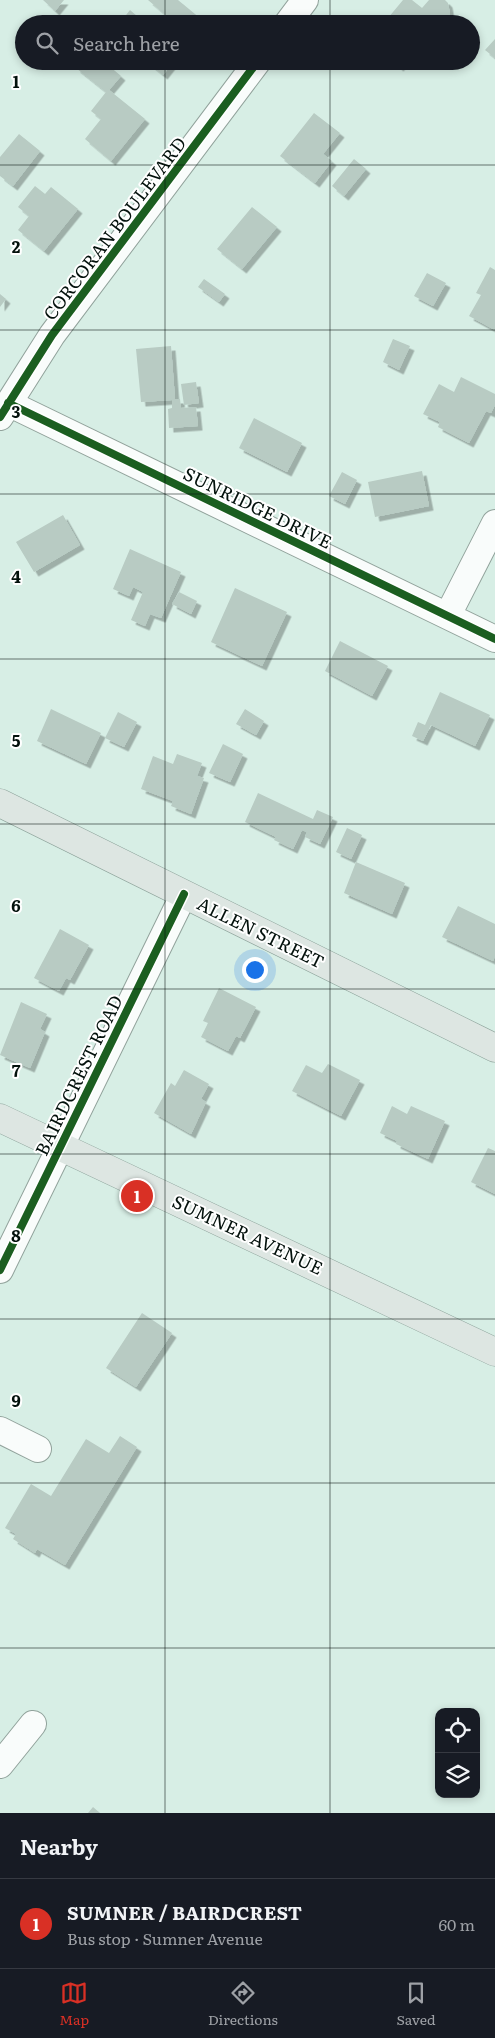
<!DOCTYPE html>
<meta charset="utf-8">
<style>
:root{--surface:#171b24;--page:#242831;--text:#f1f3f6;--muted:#9ea1a6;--line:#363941;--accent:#d93025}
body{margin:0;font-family:Literata,serif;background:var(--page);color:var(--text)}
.controls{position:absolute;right:15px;bottom:15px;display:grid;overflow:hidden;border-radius:10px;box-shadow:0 2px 8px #0003}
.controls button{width:45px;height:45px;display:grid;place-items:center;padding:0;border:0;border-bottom:1px solid var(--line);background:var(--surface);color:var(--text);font:25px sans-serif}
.you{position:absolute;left:254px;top:969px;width:18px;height:18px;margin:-12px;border:4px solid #fff;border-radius:50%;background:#1a73e8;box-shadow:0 0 0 8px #1a73e833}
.badge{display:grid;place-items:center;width:32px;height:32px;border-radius:50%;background:var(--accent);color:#fff;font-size:16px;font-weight:700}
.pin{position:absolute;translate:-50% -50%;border:2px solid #fff;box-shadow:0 1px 5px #0006}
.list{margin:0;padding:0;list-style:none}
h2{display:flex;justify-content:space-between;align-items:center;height:65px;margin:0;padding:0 20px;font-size:21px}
h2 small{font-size:16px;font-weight:400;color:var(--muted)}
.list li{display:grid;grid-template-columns:32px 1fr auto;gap:15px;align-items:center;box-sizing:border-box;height:90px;padding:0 20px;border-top:1px solid var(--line)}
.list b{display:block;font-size:19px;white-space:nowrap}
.list p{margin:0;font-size:16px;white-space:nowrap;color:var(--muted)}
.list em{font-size:16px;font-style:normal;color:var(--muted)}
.icon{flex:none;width:28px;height:28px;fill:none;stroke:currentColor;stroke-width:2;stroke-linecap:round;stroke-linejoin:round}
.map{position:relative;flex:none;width:495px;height:1813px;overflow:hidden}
.search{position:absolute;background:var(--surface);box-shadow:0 2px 8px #0003;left:15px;right:15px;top:15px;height:55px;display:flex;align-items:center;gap:12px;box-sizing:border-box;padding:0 18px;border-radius:28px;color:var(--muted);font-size:19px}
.sheet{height:155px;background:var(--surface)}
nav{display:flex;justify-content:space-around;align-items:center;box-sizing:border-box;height:70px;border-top:1px solid var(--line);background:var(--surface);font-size:14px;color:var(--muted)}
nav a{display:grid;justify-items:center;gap:2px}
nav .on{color:var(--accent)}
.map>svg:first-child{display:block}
.building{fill:#b8cbc3;filter:url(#shadow)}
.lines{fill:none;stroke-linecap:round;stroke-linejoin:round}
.street-casing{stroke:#91a29b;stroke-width:28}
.primary-casing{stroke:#8ca29a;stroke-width:29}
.street{stroke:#f9fcfb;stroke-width:26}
.primary{stroke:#dde6e2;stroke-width:28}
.cycleway-casing{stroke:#fff;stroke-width:11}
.cycleway{stroke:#1b5e20;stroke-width:8}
.grid{fill:none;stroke:#03110c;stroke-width:1;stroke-opacity:0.55}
.labels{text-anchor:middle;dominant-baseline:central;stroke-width:4;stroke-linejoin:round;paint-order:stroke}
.street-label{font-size:18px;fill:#03110c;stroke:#fff}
.grid-label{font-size:16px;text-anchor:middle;font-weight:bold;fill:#03110c;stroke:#fff;stroke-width:4;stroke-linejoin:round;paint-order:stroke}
</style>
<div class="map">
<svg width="495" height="1813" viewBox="0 0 495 1813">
<defs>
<filter id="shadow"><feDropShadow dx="4.5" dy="4.5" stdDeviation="0" flood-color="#0004"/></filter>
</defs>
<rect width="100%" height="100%" fill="#d7eee5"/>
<path class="building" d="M43 0H64L55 11Z
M148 0H178L207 24H163L168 17Z
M403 0H412L422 8 429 0H445L448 3 450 14 442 23 432 14 424 24H383Z
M130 10 146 24H119Z
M495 39V58L485 50Z
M81 61 89 67 93 61H103L121 76 109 90 145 119 111 161 85 139 101 119 91 111 106 92 76 68Z
M146 61H174L163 75Z
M393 61H404L399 67Z
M314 113 340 133 323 154 332 161 315 183 280 156Z
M19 134 40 151 13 186 0 176V157Z
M354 159 366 169 344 196 332 186Z
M35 186 45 194 51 187 78 209 44 251 18 230 29 216 18 207Z
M252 207 277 227 242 269 217 249Z
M490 267 495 270V330L469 316 481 295 476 293Z
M427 273 446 283 433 306 414 296Z
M204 279 225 294 219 302 198 287Z
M0 294 6 299 0 307Z
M393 339 410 346 399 370 383 362Z
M171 346 175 399H180L181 408 196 407 198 426 169 428 168 409 172 408V400L141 402 136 349Z
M461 377 495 394V405L491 413 486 411 469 443 438 427 440 422 423 414 439 384 454 392Z
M196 382 199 403 184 405 181 384Z
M254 418 302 443 287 472 239 448Z
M422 471 429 506 375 517 368 482Z
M342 472 357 480 345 504 329 496Z
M63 515 80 545 34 572 16 542Z
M130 549 181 572 161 618 150 614 145 626 131 620 143 592 133 587 129 596 113 589Z
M235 588 287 612 262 666 211 642Z
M179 592 197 601 191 614 172 604Z
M340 641 388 666 372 696 325 671Z
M440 692 490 715 475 746 431 725 423 741 412 736 418 722 425 725Z
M51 709 101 733 86 764 37 741Z
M245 709 264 721 256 735 236 724Z
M118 712 137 722 124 747 105 738Z
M223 744 243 754 230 782 209 773Z
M177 754 202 763 197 776 204 778 191 814 171 806 173 801 141 789 153 756 173 764Z
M258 793 313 819 317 810 333 817 320 844 305 837 307 832 302 830 293 849 274 840 276 837 245 822Z
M347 828 362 835 351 859 336 852Z
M356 862 405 883 392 914 344 893Z
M458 906 495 924V956L493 961 442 937Z
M60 929 89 945 70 980 66 978 59 991 34 978Z
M219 988 256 1007 240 1038 236 1036 228 1051 201 1037 208 1023 203 1021Z
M21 1002 47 1014 40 1029 45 1032 30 1068 0 1055Z
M328 1064 360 1080 341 1116 292 1091 306 1065 322 1073Z
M184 1070 209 1084 201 1099 206 1102 191 1134 154 1113 171 1083 175 1086Z
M392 1106 407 1114 411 1106 445 1121 428 1159 396 1144 397 1141 380 1133Z
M488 1148 495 1151V1194L471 1182Z
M142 1313 172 1333 136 1387 106 1368Z
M120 1436 137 1447 65 1565 37 1549 35 1553 13 1539 16 1534 5 1528 31 1484 51 1496 86 1439 109 1453Z
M93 1807 100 1813H88Z"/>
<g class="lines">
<defs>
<path id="street" d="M287 24 305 0
M8 403 495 639
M0 417 52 335 258 61
M448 615 495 523
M0 1270 184 894
M0 1430 38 1449
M0 1765 33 1724"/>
<path id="primary" d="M0 803 495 1048
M0 1118 495 1352"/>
</defs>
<use href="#street" class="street-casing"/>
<use href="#primary" class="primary-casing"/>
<use href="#street" class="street"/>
<use href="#primary" class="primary"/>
<defs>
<path id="cycleway" d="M8 403 495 639
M0 417 52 335 258 61
M0 1270 184 894"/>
</defs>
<use href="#cycleway" class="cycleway-casing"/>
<use href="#cycleway" class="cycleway"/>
</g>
<path class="grid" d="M165 0V24M330 0V24M165 61V1813M330 61V1813M0 165H495M0 330H495M0 494H495M0 659H495M0 824H495M0 989H495M0 1154H495M0 1319H495M0 1483H495M0 1648H495"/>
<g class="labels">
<g class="street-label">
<text transform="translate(114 228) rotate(-53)">CORCORAN BOULEVARD</text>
<text transform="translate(258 507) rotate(26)">SUNRIDGE DRIVE</text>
<text transform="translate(261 932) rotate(26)">ALLEN STREET</text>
<text transform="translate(78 1075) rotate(-64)">BAIRDCREST ROAD</text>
<text transform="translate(248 1234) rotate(25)">SUMNER AVENUE</text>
</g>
</g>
<g class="grid-label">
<text x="16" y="88">1</text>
<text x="16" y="253">2</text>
<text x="16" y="418">3</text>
<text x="16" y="583">4</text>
<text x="16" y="747">5</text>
<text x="16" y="912">6</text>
<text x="16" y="1077">7</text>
<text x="16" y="1242">8</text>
<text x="16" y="1407">9</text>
</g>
</svg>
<div class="controls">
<button><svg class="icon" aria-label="locate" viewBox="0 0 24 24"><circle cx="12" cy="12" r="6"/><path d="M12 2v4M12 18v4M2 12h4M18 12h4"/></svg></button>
<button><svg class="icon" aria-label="layers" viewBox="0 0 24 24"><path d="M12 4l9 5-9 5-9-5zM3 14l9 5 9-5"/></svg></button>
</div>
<div class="you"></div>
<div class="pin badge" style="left:137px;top:1196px">1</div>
<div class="search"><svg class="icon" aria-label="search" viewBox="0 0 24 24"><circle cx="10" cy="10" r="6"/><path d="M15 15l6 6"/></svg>Search here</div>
</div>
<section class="sheet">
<h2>Nearby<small></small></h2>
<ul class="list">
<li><span class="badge">1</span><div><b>SUMNER / BAIRDCREST</b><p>Bus stop · Sumner Avenue</p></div><em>60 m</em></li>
</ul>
</section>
<nav>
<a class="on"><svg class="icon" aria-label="map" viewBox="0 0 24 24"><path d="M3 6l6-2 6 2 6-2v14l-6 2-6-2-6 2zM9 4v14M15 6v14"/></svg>Map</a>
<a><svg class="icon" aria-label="directions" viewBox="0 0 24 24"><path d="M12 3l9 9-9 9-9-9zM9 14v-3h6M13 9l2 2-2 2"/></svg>Directions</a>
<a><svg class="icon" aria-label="saved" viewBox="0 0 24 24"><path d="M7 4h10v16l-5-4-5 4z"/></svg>Saved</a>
</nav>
